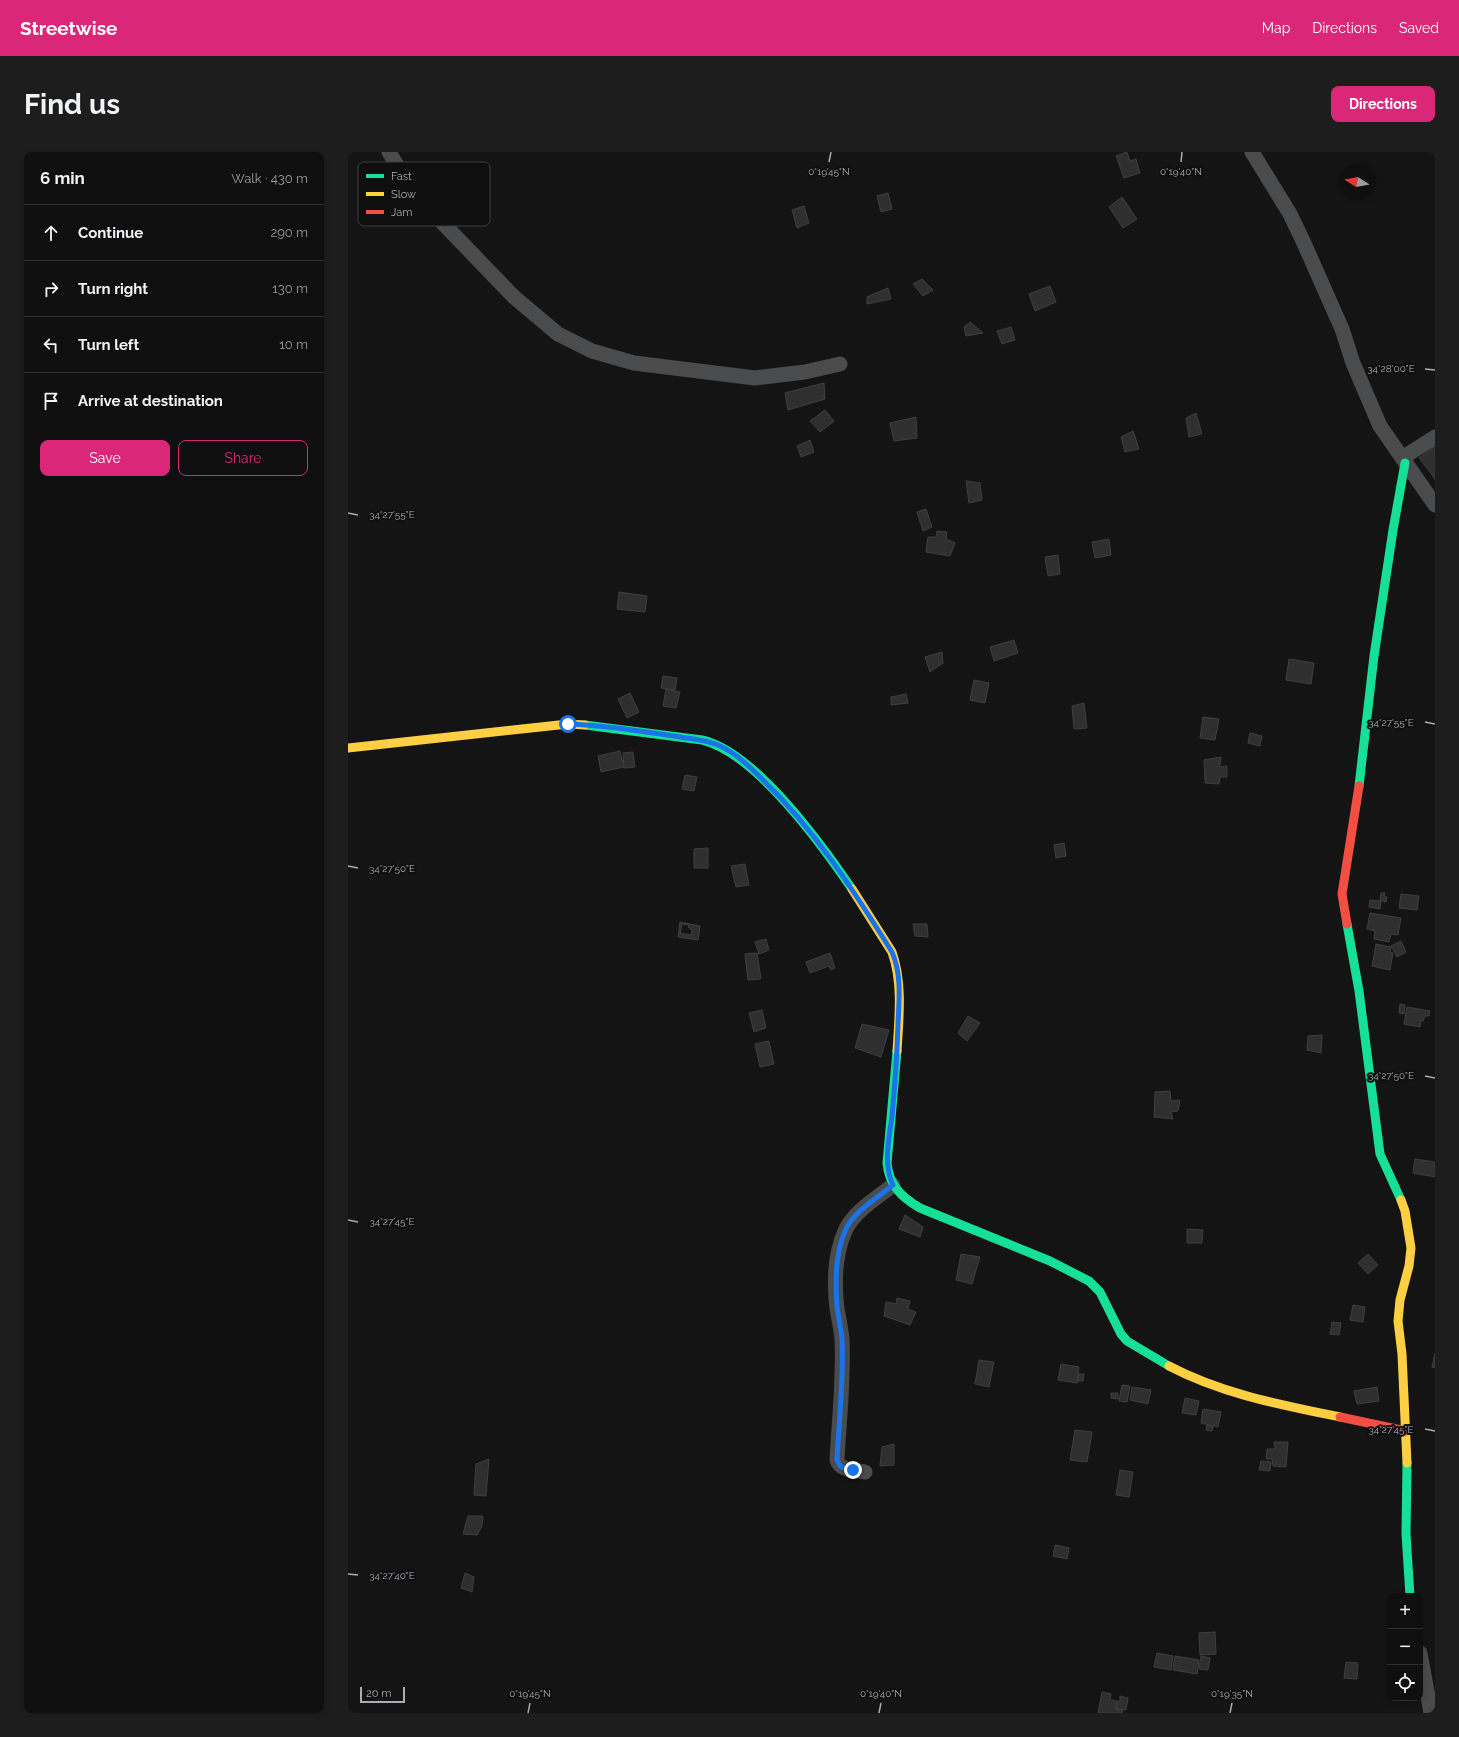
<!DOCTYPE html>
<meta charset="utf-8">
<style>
:root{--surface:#0f0f10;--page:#1d1d1e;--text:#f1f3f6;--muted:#9b9c9f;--line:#2f2f30;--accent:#db2777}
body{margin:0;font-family:Raleway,sans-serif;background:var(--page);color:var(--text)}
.controls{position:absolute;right:12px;bottom:12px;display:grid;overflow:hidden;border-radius:8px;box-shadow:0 2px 6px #0003}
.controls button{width:36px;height:36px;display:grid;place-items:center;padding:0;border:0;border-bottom:1px solid var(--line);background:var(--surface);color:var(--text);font:20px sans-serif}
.compass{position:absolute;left:991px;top:12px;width:36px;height:36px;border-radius:50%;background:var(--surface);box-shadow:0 2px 6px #0003;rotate:281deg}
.scale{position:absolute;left:12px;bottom:10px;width:45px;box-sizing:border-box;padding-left:4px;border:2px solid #a7adb4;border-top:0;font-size:11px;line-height:14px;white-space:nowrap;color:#a7adb4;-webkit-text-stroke:3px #0f0f10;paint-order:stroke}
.stop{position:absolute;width:12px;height:12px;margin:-9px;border:3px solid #1a73e8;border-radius:50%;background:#fff}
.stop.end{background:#1a73e8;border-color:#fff;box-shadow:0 1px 4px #0008}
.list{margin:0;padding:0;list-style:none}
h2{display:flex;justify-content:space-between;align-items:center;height:52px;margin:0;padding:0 16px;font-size:17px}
h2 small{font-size:13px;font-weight:400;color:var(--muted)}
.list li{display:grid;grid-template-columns:26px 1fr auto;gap:12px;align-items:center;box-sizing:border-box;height:56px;padding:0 16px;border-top:1px solid var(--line)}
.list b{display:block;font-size:15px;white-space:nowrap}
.list em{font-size:13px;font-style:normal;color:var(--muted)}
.actions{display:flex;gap:8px;padding:12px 16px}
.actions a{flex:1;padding:9px 0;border:1px solid var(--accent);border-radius:8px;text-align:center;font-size:14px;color:var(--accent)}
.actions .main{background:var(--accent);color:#fff}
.icon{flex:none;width:22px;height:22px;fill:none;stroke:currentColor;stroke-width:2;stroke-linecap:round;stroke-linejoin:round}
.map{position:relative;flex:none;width:1087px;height:1561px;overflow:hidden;border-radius:8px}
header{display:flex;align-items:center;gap:24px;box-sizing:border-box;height:56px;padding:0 20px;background:var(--accent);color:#fff}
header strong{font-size:19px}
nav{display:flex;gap:22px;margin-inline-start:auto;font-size:14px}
.intro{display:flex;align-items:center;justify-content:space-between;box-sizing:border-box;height:96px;padding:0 24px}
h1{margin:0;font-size:28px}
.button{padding:10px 18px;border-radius:8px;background:var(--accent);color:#fff;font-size:14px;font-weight:700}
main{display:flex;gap:24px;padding:0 24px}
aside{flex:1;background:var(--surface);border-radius:8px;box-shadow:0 2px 6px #0003}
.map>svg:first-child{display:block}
.building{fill:#2f2f30;stroke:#3d3f41;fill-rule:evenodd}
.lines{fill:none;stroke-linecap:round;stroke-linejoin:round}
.street{stroke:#494b4d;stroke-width:15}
.fast{stroke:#16e098;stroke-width:9}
.slow{stroke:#ffcf43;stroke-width:9}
.jam{stroke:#f24e42;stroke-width:9}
.route{stroke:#1a73e8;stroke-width:5}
.ticks{fill:none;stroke:#a7adb4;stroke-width:1.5}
.key{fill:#0f0f10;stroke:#3d3e41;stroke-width:1}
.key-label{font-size:11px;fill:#a7adb4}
.ticks-label{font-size:10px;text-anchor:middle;fill:#a7adb4;stroke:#0f0f10;stroke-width:4;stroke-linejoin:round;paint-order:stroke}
</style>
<header>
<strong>Streetwise</strong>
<nav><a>Map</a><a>Directions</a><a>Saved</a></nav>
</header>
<div class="intro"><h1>Find us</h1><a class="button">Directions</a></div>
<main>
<aside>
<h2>6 min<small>Walk · 430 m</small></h2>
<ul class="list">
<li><svg class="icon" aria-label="ahead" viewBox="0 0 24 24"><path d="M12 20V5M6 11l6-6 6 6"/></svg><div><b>Continue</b></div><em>290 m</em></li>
<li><svg class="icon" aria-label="right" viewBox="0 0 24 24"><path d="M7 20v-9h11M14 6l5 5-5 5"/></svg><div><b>Turn right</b></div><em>130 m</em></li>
<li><svg class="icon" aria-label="left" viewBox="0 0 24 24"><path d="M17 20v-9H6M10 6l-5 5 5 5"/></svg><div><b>Turn left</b></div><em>10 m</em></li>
<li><svg class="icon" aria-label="arrive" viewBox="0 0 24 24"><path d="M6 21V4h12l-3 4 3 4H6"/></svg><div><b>Arrive at destination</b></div></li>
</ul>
<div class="actions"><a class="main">Save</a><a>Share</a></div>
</aside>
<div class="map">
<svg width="1087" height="1561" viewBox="0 0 1087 1561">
<rect width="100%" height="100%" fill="#141415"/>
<path class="building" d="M779 0 782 9 788 7 792 21 776 26 768 4Z
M540 41 544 57 533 60 529 44Z
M774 45 789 67 775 76 761 55Z
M456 54 461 71 449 76 444 58Z
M574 127 585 138 575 144 565 132Z
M702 134 708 150 687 159 681 142Z
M540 136 543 147 519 152V145Z
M622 170 635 181 618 184 616 175Z
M663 175 667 188 654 192 649 179Z
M476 231 477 247 440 258 437 241Z
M477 258 486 269 472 280 462 269Z
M848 261 854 282 841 285 838 266Z
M568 265 569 286 546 289 542 271Z
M785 279 791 297 777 300 773 285Z
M462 288 466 300 453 305 449 294Z
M1087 294V327L1071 306Z
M618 329 632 331 634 348 621 351Z
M578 357 584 375 575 379 569 360Z
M589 379 599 380 598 387 607 391 602 404 578 400 580 385H588Z
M761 387 763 403 747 406 744 390Z
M710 403 712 422 700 424 697 405Z
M271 440 299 444 297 460 269 457Z
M666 488 670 501 646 509 642 495Z
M594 500 595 511 582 520 577 505Z
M941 507 966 511 963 532 938 528Z
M315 524 329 526 327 538 313 536Z
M626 528 641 531 637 551 622 548Z
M318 537 332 540 328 556 315 554Z
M282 541 291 560 279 566 270 547Z
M558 542 560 551 543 553V545Z
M736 551 739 576 726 577 724 554Z
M855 565 871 567 867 588 852 586Z
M902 581 914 584 912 594 900 591Z
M272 599 276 615 253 620 250 604Z
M285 600 287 615 276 616 275 601Z
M873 605 872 615 879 614V625H872L871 632 857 631 856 608Z
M337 623 349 625 346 639 334 637Z
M716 691 718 704 708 706 706 693Z
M360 696V716H346V697Z
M397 712 401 733 388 735 383 714Z
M1033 741H1037L1036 744 1039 745 1038 750 1032 748Z
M1053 742 1071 744 1069 758 1051 756Z
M1022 748 1033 749 1032 757 1021 755Z
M1022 761 1053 766 1050 783 1043 782 1041 790 1026 787 1027 779 1019 777Z
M332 770 352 774 350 788 330 785ZM334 772 341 773 340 775 344 778 343 783 332 781Z
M565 772H579L580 785 567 784Z
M418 787 421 798 411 802 407 790Z
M1053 789 1058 800 1049 805 1043 794Z
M1028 792 1043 795 1042 800 1045 801 1042 818 1024 814Z
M409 801 413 827 400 828 397 802Z
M482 801 487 816 483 818 481 814 462 821 458 810Z
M1052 852 1057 853 1056 862 1051 861Z
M1059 855 1082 859 1081 864H1077L1075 869H1073L1072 875 1056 872Z
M414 858 418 876 406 880 401 861Z
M620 864 632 871 619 889 610 881Z
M514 872 541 878 533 905 507 896Z
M974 883 973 901 959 898 960 884Z
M421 889 426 912 412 915 407 892Z
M822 939 823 949 832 948 830 959 823 960 825 967 806 965 807 940Z
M1067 1007 1087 1010V1025L1065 1021Z
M557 1063 575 1075 572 1085 551 1077Z
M839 1077 855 1078 854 1091H839Z
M613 1102 632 1105 624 1132 608 1128Z
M1020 1102 1030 1113 1020 1122 1010 1111Z
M549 1146 562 1149 560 1157 568 1160 562 1173 536 1164 538 1150 548 1152Z
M1005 1153 1017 1155 1015 1170 1002 1168Z
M984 1170 993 1171 991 1183 982 1182Z
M1087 1201V1216L1084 1215Z
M631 1208 646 1210 641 1235 627 1232Z
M713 1212 731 1215 729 1231 710 1228Z
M730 1222H736L735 1229H730Z
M774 1233 782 1234 779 1250 771 1249Z
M784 1235 803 1238 800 1252 782 1248Z
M1029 1235 1031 1249 1009 1252 1006 1239Z
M763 1241H770V1247L763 1246Z
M837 1246 851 1249 848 1263 834 1261Z
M855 1257 873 1260 870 1275 853 1271Z
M859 1273 865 1275 864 1279 858 1278Z
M727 1278 744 1280 739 1310 722 1308Z
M926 1290H940L938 1315 925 1314 924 1307H918L919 1297H927Z
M546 1292V1313L532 1314 534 1295Z
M141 1307 138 1344 126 1343 128 1312Z
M913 1309 923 1310 922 1319 911 1318Z
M772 1318 785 1320 781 1345 768 1343Z
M120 1364H135L134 1374 129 1383 115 1382Z
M707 1393 721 1396 719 1407 705 1404Z
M117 1421 126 1425 124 1440 113 1436Z
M867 1480 868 1502 852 1503 851 1481Z
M809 1501 825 1504 823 1518 806 1515Z
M827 1504 851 1508 849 1522 825 1518Z
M853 1504 862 1506 860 1518 851 1517Z
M998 1510 1010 1511 1009 1527 996 1526Z
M754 1540 763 1542 762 1548 769 1549 767 1557 775 1559 774 1561H750Z
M772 1544 780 1546 778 1558 768 1557 770 1549H772Z"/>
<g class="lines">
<path class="street" d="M41 0 53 20 87 63 166 145 210 182 244 199 286 211 407 226 457 220 492 212
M904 0 942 62 955 89 994 177 1005 211 1032 274 1087 353
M1054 306 1087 285
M517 1320C507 1318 492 1319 489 1308 491 1268 496 1227 494 1187 493 1177 491 1167 489 1157 486 1132 487 1102 497 1079 505 1060 529 1046 545 1033
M1072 1501 1083 1561"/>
<path class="fast" d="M237 573 354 588C407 600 474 693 504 737
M1011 634 1026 504 1045 378 1057 311
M999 772 1011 839 1032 1002 1053 1048
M549 899 539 1011C541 1033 553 1045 572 1056L702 1109 741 1129 752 1140 773 1182 779 1189 821 1214
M1059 1311 1058 1382 1062 1444"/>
<path class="slow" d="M0 596 220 572 237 573
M504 737 544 800C555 831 551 866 549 899
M1053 1048 1057 1059 1063 1096 1061 1114 1052 1148 1050 1169 1054 1202 1059 1311
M821 1214C874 1242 934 1253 992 1265"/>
<path class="jam" d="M999 772 994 742 1011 634
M992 1265 1058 1279"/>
</g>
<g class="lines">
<path class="route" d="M220 572C256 573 291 579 326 584 341 587 356 587 370 593 388 601 402 615 415 628 467 678 506 739 544 800 554 823 551 848 550 872 549 903 547 933 544 964 541 987 535 1012 545 1033 530 1045 504 1061 497 1079 487 1102 487 1129 489 1154 490 1165 493 1176 494 1187 496 1227 491 1267 489 1308L493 1315 505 1318"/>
</g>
<path class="ticks" d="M481 10 483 0M833 10 834 0M1077 217 1087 218M0 361 10 363M1077 570 1087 572M0 714 10 716M1077 924 1087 926M0 1068 10 1070M1077 1277 1087 1279M0 1422 10 1423M180 1561 182 1551M531 1561 533 1551M882 1561 884 1551"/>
<rect x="10" y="10" width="132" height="64" rx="6" class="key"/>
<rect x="18" y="22" width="18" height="4" fill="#16e098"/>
<rect x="18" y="40" width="18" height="4" fill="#ffcf43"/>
<rect x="18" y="58" width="18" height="4" fill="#f24e42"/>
<g class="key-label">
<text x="43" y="28">Fast</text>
<text x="43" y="46">Slow</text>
<text x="43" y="64">Jam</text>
</g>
<g class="ticks-label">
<text x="481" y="23">0°19'45"N</text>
<text x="833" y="23">0°19'40"N</text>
<text x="1043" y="220">34°28'00"E</text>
<text x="44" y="366">34°27'55"E</text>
<text x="1043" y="574">34°27'55"E</text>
<text x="44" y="720">34°27'50"E</text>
<text x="1043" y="927">34°27'50"E</text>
<text x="44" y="1073">34°27'45"E</text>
<text x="1043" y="1281">34°27'45"E</text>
<text x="44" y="1427">34°27'40"E</text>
<text x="182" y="1545">0°19'45"N</text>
<text x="533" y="1545">0°19'40"N</text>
<text x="884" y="1545">0°19'35"N</text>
</g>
</svg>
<div class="controls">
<button>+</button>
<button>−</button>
<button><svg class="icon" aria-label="locate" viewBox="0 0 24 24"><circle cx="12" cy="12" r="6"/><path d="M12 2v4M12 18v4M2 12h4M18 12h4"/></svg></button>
</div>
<svg class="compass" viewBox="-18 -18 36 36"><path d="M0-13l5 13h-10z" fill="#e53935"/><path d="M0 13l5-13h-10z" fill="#9b9c9f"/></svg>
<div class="scale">20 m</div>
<div class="stop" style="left:220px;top:572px"></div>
<div class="stop end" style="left:505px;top:1318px"></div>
</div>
</main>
